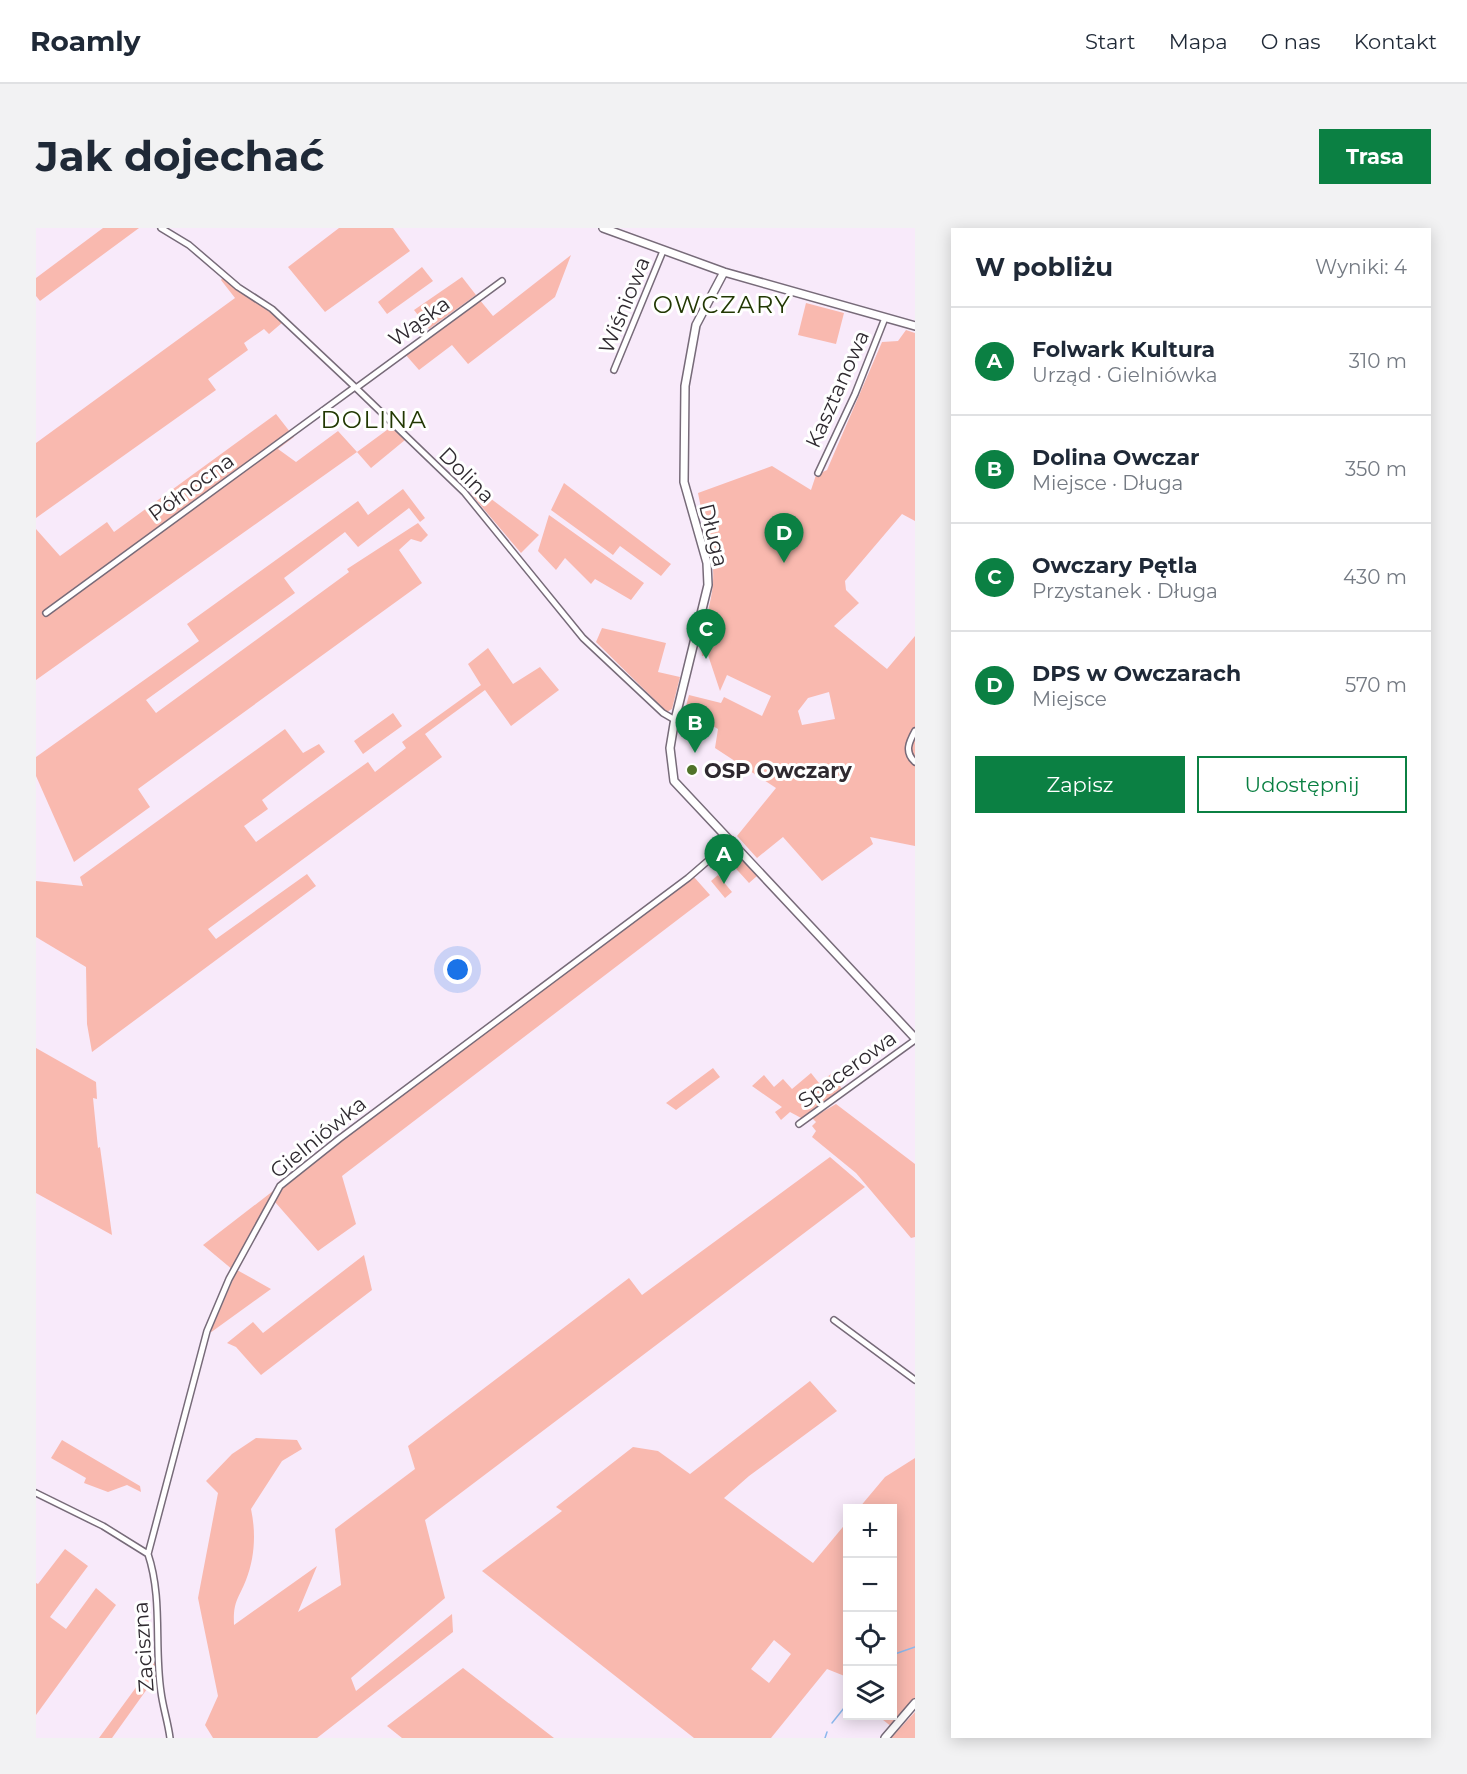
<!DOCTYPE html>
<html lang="pl">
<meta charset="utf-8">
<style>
:root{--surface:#fff;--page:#f2f2f3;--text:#1f2937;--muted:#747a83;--line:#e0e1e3;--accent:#0b8043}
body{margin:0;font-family:Montserrat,sans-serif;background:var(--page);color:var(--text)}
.controls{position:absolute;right:18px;bottom:18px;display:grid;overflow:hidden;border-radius:0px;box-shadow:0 3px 15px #0003}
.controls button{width:54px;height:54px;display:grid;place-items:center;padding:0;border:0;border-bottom:2px solid var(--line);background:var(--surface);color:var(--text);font:30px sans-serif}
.you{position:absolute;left:422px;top:742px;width:21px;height:21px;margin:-15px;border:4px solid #fff;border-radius:50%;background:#1a73e8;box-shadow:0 0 0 9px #1a73e833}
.badge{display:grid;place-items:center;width:39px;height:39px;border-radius:50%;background:var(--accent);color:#fff;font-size:20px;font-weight:700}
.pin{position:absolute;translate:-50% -50px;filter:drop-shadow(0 2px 3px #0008)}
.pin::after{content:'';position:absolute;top:32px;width:21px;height:18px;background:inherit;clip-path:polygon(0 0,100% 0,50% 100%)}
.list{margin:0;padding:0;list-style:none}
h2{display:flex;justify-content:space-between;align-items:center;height:78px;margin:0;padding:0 24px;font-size:26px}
h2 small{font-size:20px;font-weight:400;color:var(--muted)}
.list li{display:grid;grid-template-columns:39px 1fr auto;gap:18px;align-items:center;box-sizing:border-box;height:108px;padding:0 24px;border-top:2px solid var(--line)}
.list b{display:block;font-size:22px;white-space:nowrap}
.list p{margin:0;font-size:20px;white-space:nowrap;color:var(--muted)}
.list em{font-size:20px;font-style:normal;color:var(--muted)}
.actions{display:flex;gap:12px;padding:18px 24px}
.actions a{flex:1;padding:14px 0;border:2px solid var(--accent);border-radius:0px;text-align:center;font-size:21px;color:var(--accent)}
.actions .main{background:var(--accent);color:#fff}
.icon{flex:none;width:33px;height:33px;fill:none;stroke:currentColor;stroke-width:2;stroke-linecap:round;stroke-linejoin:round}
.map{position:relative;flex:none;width:879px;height:1510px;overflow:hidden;border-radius:0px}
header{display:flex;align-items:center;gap:36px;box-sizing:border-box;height:84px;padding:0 30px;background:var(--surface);border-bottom:2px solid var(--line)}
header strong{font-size:28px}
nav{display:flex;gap:33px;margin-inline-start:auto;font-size:21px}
.intro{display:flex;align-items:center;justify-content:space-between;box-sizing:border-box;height:144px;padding:0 36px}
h1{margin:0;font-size:42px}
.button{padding:15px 27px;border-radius:0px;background:var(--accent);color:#fff;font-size:21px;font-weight:700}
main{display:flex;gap:36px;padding:0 36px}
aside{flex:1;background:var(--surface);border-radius:0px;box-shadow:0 3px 15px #0003}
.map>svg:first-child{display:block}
.green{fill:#f9b9af;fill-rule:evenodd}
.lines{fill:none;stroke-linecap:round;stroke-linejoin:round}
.stream{stroke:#8cb8ed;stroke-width:1.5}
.street-casing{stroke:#776b79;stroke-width:8}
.secondary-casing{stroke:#776b79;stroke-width:10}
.street{stroke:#fff;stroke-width:5}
.secondary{stroke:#fff;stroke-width:7}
.poi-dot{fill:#507229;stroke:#fff;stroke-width:2}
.labels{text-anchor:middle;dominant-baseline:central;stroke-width:6;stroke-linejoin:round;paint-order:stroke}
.street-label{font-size:21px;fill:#2f2a30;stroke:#fff}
.poi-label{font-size:21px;font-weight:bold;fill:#2f2a30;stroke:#fff;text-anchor:start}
.quarter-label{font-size:24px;letter-spacing:1.5px;fill:#223803;stroke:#fff}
</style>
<header>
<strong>Roamly</strong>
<nav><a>Start</a><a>Mapa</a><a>O nas</a><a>Kontakt</a></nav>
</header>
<div class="intro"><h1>Jak dojechać</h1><a class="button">Trasa</a></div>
<main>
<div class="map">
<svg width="879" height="1510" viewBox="0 0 879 1510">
<rect width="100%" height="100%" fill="#f8eafa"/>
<path class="green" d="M67 0H103L4 73 0 68V50Z
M303 0H357L374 23 289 84 252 39Z
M535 27 519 69 432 136 416 117 383 142 369 126 443 71 457 88Z
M386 39 397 53 351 86 342 74Z
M187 49 247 94 233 106 228 101 208 115 212 122 172 151 180 162 0 290V215L199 70 185 52Z
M426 49 440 67 393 101 378 82Z
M770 75 808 85 800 116 762 107Z
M870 102 879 105V293L866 286 809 353 810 362 823 375 798 398 851 441 879 408V618L834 609 837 616 786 653 747 609 721 630 701 608 740 560 679 520 682 501 656 486 648 498 645 496 653 467 685 475 688 469 726 488 735 468 691 447 684 463 672 427 666 428C663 403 676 379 677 353 679 324 667 293 662 265L736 238 775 262 780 247 791 242 846 114 862 113ZM793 464 799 491 766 497 762 483 772 470Z
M240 186 258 209 242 221 260 234 302 203 321 224 355 199 369 212 335 240 321 224 0 452V301L24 328 71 294 78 304Z
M528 255 635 336 625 348 584 318 577 327 515 282Z
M367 261 389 290 384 294 373 280 322 319 309 304 248 350 259 365 110 472 120 485 313 344 311 341 382 295 392 307 385 314 375 311 363 322 386 355 102 561 114 579 38 634 0 548V529L163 413 151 396 322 273 332 287Z
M442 261 503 307 485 325 435 266Z
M513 287 608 355 595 372 559 351 555 356 529 330 520 342 502 323Z
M566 400 630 415 622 444 644 449 636 481 631 484 560 414Z
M452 420 477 456 504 439 523 462 475 498 449 462 389 506 406 529 172 701 180 711 271 646 280 658 56 824 51 796 50 739 0 709V653L47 658 44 649 249 501 267 525 283 516 289 524 226 572 232 581 208 598 220 614 332 534 339 544 370 520 366 514 445 457 432 436Z
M357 485 366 498 327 526 318 513Z
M702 626 721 648 713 655 693 633Z
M682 647 696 664 689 670 675 653Z
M658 649 674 667 306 948 320 996 282 1023 239 974 245 961 298 917Z
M0 820 60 854 61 871 57 870 62 920 64 919 76 1007 0 965Z
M677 840 684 849 640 882 630 875Z
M775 845 783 855 795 846 807 862 767 891 754 884 745 892 739 884 746 879 716 858 728 847 738 859 747 851 756 861Z
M800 876 879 936V1009L875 1010 820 945 776 909 780 903 776 898 780 894 776 890Z
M794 929 829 959 389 1292 409 1370 315 1450 320 1463 416 1386 417 1404 281 1510H177L169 1497 182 1468 162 1370 182 1265 170 1253 196 1226 220 1210 261 1212 266 1221 246 1233 215 1281C220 1304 219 1329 210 1352 202 1372 197 1373 198 1397L281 1338 262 1384 305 1357 299 1301 379 1241 372 1218 593 1050 606 1067Z
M237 963 197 1042 167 1017Z
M328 1027 336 1062 225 1147 200 1119 191 1115 217 1094 227 1105Z
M201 1042 235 1061 174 1105Z
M774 1153 801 1183 713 1248 688 1270 777 1335 811 1294V1449L791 1441 735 1510H658L446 1343 526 1283 520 1279 597 1219 622 1223 654 1246ZM738 1412 755 1426 733 1455 715 1441Z
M26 1212 104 1258 105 1264 91 1257 72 1264 48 1255 50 1250 15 1230Z
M879 1230V1470L856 1499 842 1488H856V1280H823L849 1249Z
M29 1321 52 1338 14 1389 30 1401 60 1360 80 1377 0 1487V1355L2 1356Z
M120 1432 121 1447 76 1510H63Z
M427 1440 518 1510H366L351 1498Z
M879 1484V1510H855Z"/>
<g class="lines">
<path class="stream" d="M856 1427 879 1419
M796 1495 812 1475
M789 1510 791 1504"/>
<defs>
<path id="street" d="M125 0 153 17 202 59 236 81 319 159 428 264 547 410 627 485 639 492
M578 142 627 23
M320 160 466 53
M782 245 819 166 849 90
M10 385 319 159
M879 503C873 514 868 524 879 534
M763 896 879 812
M798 1092 879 1152
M0 1265 67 1298 112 1326
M112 1326 171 1103 193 1051 244 958 303 911 652 650 696 612
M112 1326C127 1371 118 1418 125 1464 127 1480 132 1494 134 1510"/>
<path id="secondary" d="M567 0 688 44 879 98
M688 44 660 97 649 158 648 254 671 335 672 357 638 496 634 520 638 553 879 810
M849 1510 879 1475"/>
</defs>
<use href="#street" class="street-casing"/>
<use href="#secondary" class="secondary-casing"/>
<use href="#street" class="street"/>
<use href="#secondary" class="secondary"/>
</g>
<circle class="poi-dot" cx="656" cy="542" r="6"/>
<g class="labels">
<g class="street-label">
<text transform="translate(588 77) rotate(-68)">Wiśniowa</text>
<text transform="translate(383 93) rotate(-36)">Wąska</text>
<text transform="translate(801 161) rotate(-66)">Kasztanowa</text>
<text transform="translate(431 247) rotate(45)">Dolina</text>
<text transform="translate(155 259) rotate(-36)">Północna</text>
<text transform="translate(678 307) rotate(76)">Długa</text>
<text transform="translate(811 841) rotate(-36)">Spacerowa</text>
<text transform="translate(282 909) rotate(-39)">Gielniówka</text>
<text transform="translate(107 1419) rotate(-94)">Zaciszna</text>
</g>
<g class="poi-label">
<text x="668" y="542">OSP Owczary</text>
</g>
<g class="quarter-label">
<text x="686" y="76">OWCZARY</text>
<text x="338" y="191">DOLINA</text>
</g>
</g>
</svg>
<div class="controls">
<button>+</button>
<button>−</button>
<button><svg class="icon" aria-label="locate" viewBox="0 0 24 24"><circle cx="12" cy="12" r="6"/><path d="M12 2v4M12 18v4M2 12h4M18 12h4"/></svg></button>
<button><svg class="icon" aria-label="layers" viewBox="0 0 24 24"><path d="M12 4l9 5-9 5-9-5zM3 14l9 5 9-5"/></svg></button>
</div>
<div class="you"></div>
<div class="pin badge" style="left:688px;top:656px">A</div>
<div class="pin badge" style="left:659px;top:525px">B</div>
<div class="pin badge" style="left:670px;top:431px">C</div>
<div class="pin badge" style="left:748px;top:335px">D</div>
</div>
<aside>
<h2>W pobliżu<small>Wyniki: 4</small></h2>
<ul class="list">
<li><span class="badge">A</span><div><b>Folwark Kultura</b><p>Urząd · Gielniówka</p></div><em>310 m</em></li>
<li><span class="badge">B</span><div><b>Dolina Owczar</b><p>Miejsce · Długa</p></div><em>350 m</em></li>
<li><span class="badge">C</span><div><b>Owczary Pętla</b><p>Przystanek · Długa</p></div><em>430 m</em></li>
<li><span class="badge">D</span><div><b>DPS w Owczarach</b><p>Miejsce</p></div><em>570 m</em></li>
</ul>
<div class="actions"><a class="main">Zapisz</a><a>Udostępnij</a></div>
</aside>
</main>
